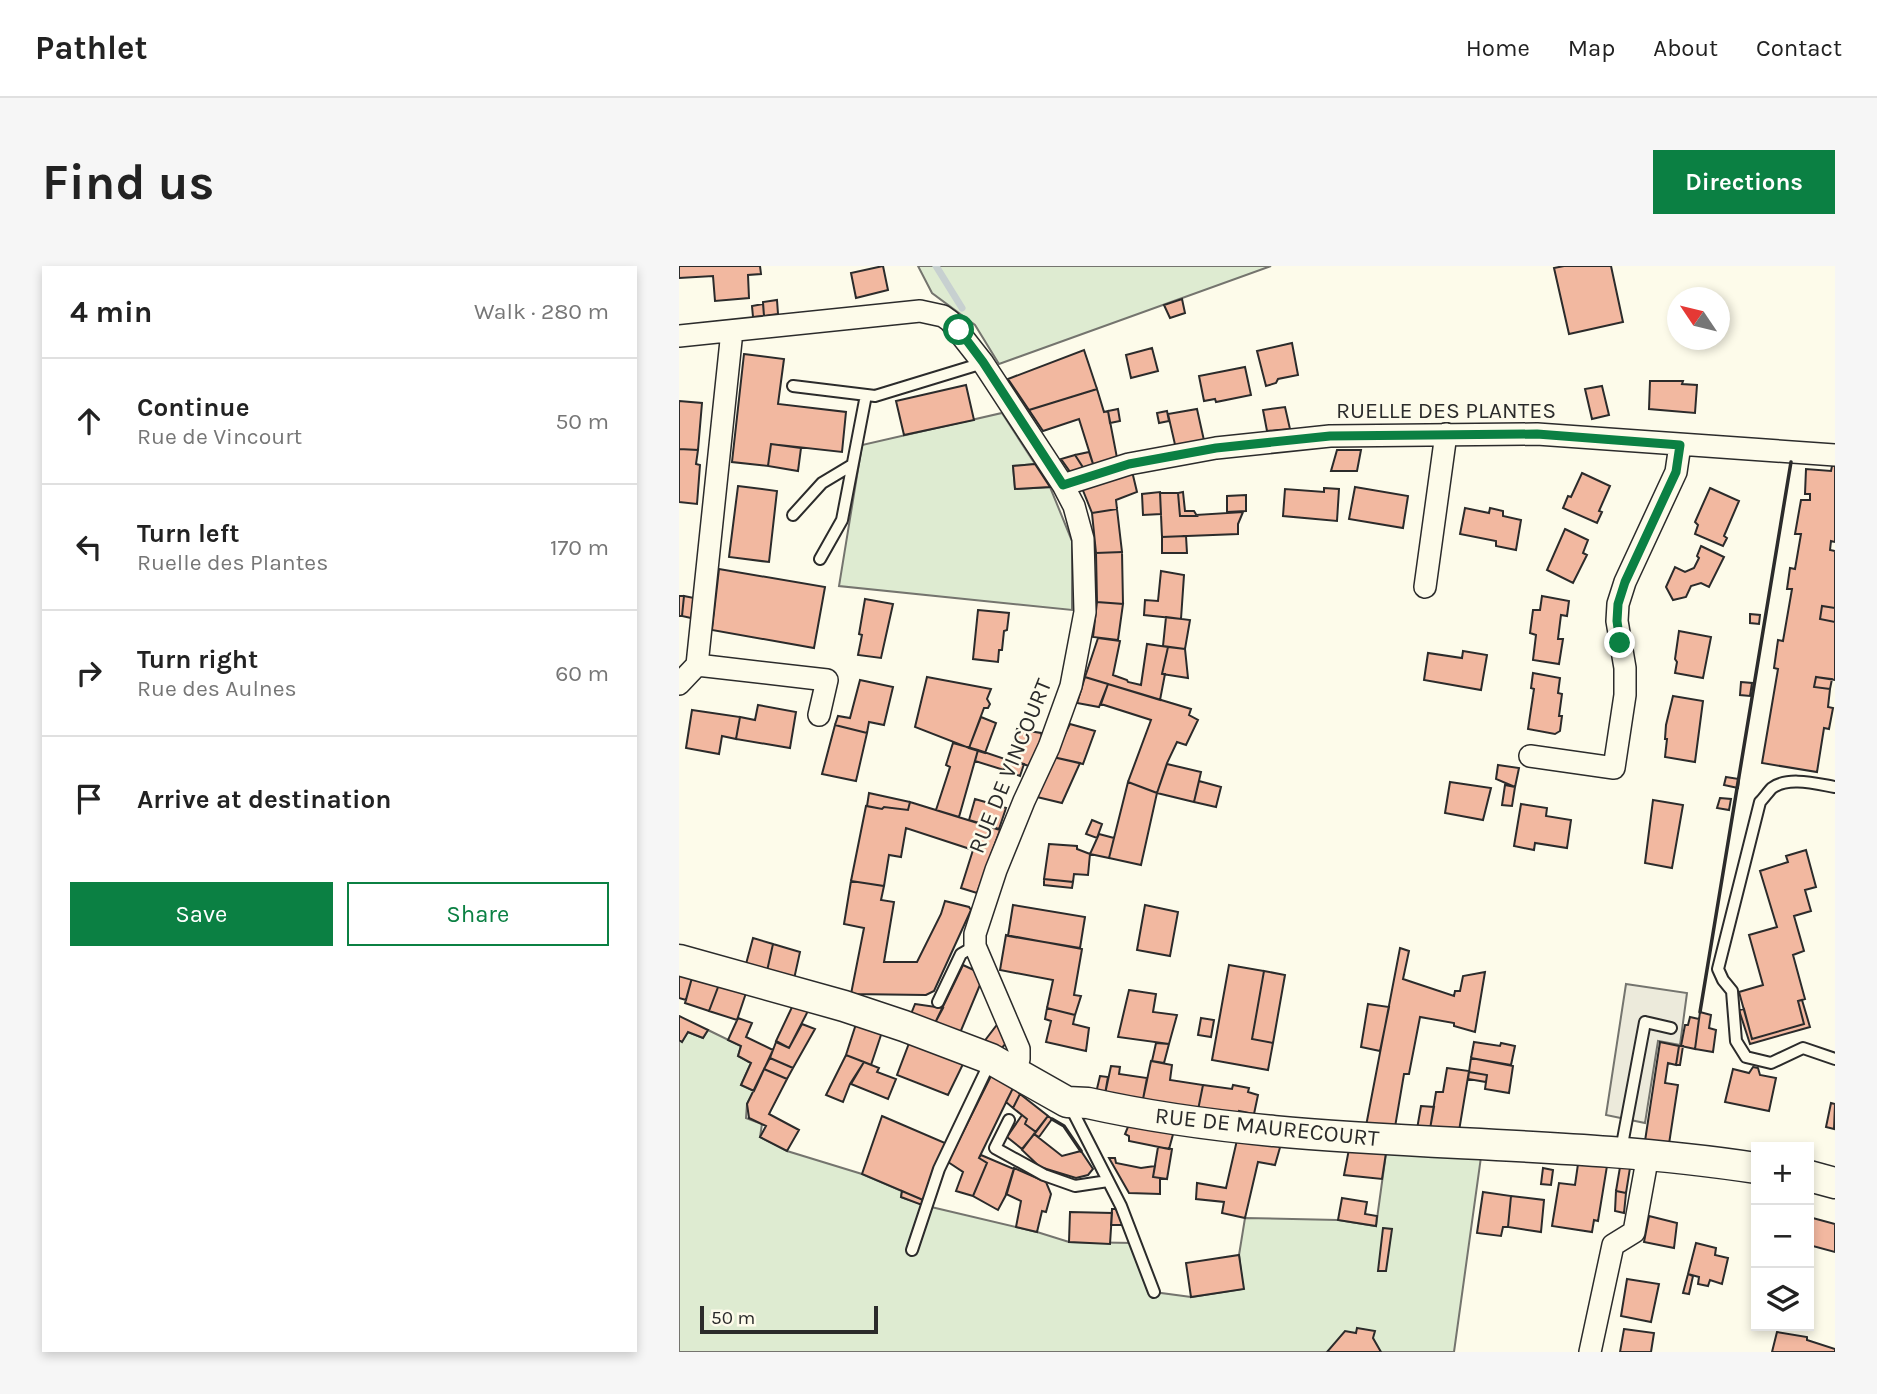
<!DOCTYPE html>
<meta charset="utf-8">
<style>
:root{--surface:#fff;--page:#f6f6f6;--text:#222;--muted:#767676;--line:#e0e0e0;--accent:#0b8043}
body{margin:0;font-family:Karla,sans-serif;background:var(--page);color:var(--text)}
.controls{position:absolute;right:21px;bottom:21px;display:grid;overflow:hidden;border-radius:0px;box-shadow:0 4px 10px #0003}
.controls button{width:63px;height:63px;display:grid;place-items:center;padding:0;border:0;border-bottom:2px solid var(--line);background:var(--surface);color:var(--text);font:35px sans-serif}
.compass{position:absolute;left:988px;top:21px;width:63px;height:63px;border-radius:50%;background:var(--surface);box-shadow:0 4px 10px #0003;rotate:305deg}
.scale{position:absolute;left:21px;bottom:18px;width:178px;box-sizing:border-box;padding-left:7px;border:4px solid #2b2b2b;border-top:0;font-size:19px;line-height:24px;white-space:nowrap;color:#2b2b2b;-webkit-text-stroke:5px #fdfbea;paint-order:stroke}
.stop{position:absolute;width:21px;height:21px;margin:-16px;border:5px solid #0b8043;border-radius:50%;background:#fff}
.stop.end{background:#0b8043;border-color:#fff;box-shadow:0 2px 7px #0008}
.list{margin:0;padding:0;list-style:none}
h2{display:flex;justify-content:space-between;align-items:center;height:91px;margin:0;padding:0 28px;font-size:30px}
h2 small{font-size:23px;font-weight:400;color:var(--muted)}
.list li{display:grid;grid-template-columns:46px 1fr auto;gap:21px;align-items:center;box-sizing:border-box;height:126px;padding:0 28px;border-top:2px solid var(--line)}
.list b{display:block;font-size:26px;white-space:nowrap}
.list p{margin:0;font-size:23px;white-space:nowrap;color:var(--muted)}
.list em{font-size:23px;font-style:normal;color:var(--muted)}
.actions{display:flex;gap:14px;padding:21px 28px}
.actions a{flex:1;padding:16px 0;border:2px solid var(--accent);border-radius:0px;text-align:center;font-size:24px;color:var(--accent)}
.actions .main{background:var(--accent);color:#fff}
.icon{flex:none;width:38px;height:38px;fill:none;stroke:currentColor;stroke-width:2;stroke-linecap:round;stroke-linejoin:round}
.map{position:relative;flex:none;width:1156px;height:1086px;overflow:hidden;border-radius:0px}
header{display:flex;align-items:center;gap:42px;box-sizing:border-box;height:98px;padding:0 35px;background:var(--surface);border-bottom:2px solid var(--line)}
header strong{font-size:33px}
nav{display:flex;gap:38px;margin-inline-start:auto;font-size:24px}
.intro{display:flex;align-items:center;justify-content:space-between;box-sizing:border-box;height:168px;padding:0 42px}
h1{margin:0;font-size:49px}
.button{padding:18px 32px;border-radius:0px;background:var(--accent);color:#fff;font-size:24px;font-weight:700}
main{display:flex;gap:42px;padding:0 42px}
aside{flex:1;background:var(--surface);border-radius:0px;box-shadow:0 4px 10px #0003}
.map>svg:first-child{display:block}
.green{fill:#deebd1;stroke:#74746e;stroke-width:2}
.parking{fill:#eceadb;stroke:#74746e;stroke-width:2}
.lines{fill:none;stroke-linecap:round;stroke-linejoin:round}
.stream{stroke:#c7d0d0;stroke-width:7}
.building{fill:#f2b8a0;stroke:#2b2b2b;stroke-width:2}
.lane-casing{stroke:#2b2b2b;stroke-width:14}
.street-casing{stroke:#2b2b2b;stroke-width:24}
.secondary-casing{stroke:#2b2b2b;stroke-width:33}
.lane{stroke:#fdfbea;stroke-width:10}
.street{stroke:#fdfbea;stroke-width:21}
.secondary{stroke:#fdfbea;stroke-width:30}
.wall{stroke:#2b2b2b;stroke-width:3.5}
.route{stroke:#0b8043;stroke-width:9}
.labels{text-anchor:middle;dominant-baseline:central;stroke-width:5;stroke-linejoin:round;paint-order:stroke}
.street-label{font-size:23px;fill:#2b2b2b;stroke:#fdfbea}
</style>
<header>
<strong>Pathlet</strong>
<nav><a>Home</a><a>Map</a><a>About</a><a>Contact</a></nav>
</header>
<div class="intro"><h1>Find us</h1><a class="button">Directions</a></div>
<main>
<aside>
<h2>4 min<small>Walk · 280 m</small></h2>
<ul class="list">
<li><svg class="icon" aria-label="ahead" viewBox="0 0 24 24"><path d="M12 20V5M6 11l6-6 6 6"/></svg><div><b>Continue</b><p>Rue de Vincourt</p></div><em>50 m</em></li>
<li><svg class="icon" aria-label="left" viewBox="0 0 24 24"><path d="M17 20v-9H6M10 6l-5 5 5 5"/></svg><div><b>Turn left</b><p>Ruelle des Plantes</p></div><em>170 m</em></li>
<li><svg class="icon" aria-label="right" viewBox="0 0 24 24"><path d="M7 20v-9h11M14 6l5 5-5 5"/></svg><div><b>Turn right</b><p>Rue des Aulnes</p></div><em>60 m</em></li>
<li><svg class="icon" aria-label="arrive" viewBox="0 0 24 24"><path d="M6 21V4h12l-3 4 3 4H6"/></svg><div><b>Arrive at destination</b></div></li>
</ul>
<div class="actions"><a class="main">Save</a><a>Share</a></div>
</aside>
<div class="map">
<svg width="1156" height="1086" viewBox="0 0 1156 1086">
<rect width="100%" height="100%" fill="#fdfbea"/>
<path class="green" d="M239 0H592L320 98 296 59 253 27Z
M323 147 356 198 334 200 336 223 371 221 393 275V344L160 320 183 179Z
M29 764 62 780 59 790 72 797 62 819 75 825 68 838 67 852 83 858 81 871 108 885 183 908 223 925 222 931 248 940 358 966 390 976 456 977 475 1026 512 1031 564 1023 560 989 566 952 659 954 697 960 707 887 802 891 775 1086H0V774L3 775 9 766 24 772Z"/>
<path class="parking" d="M947 718 1008 727 1001 779 979 775 966 857 927 849Z"/>
<g class="lines">
<path class="stream" d="M257 0 283 42"/>
</g>
<path class="building" d="M0 0H81L82 8 69 9 70 32 36 35 34 10 0 12Z
M204 0 209 24 177 32 172 7Z
M885 0H932L944 56 890 68 875 2Z
M503 33 506 47 491 52 485 39Z
M98 34 99 48 85 50 84 36Z
M84 38 85 50 74 51 73 40Z
M613 77 619 109 599 113 597 117 587 120 578 85Z
M473 82 479 105 452 112 447 89Z
M405 84 418 123 350 144 329 113Z
M65 88 105 93 99 138 167 146 163 186 92 178 89 200 53 196Z
M566 101 572 129 537 136 536 133 525 135 520 110Z
M971 115H1004L1003 118 1018 119 1016 147 970 143Z
M287 119 295 154 225 169 217 135Z
M923 120 930 149 913 153 906 123Z
M418 123 425 146 429 145 439 197 416 204 400 153 364 165 350 144Z
M0 135 23 137 19 184 0 183Z
M606 141 611 163 588 165 584 144Z
M439 143 441 155 431 157 429 145Z
M518 143 526 179 497 183 489 148Z
M488 145 490 155 480 157 478 147Z
M92 178 122 182 119 205 89 200Z
M0 183 19 184 17 198 21 199 18 238 0 236Z
M658 184H682L678 205H652Z
M410 186 416 204 407 206 396 189Z
M396 189 407 206 394 210 382 193Z
M356 198 371 221 336 223 334 200Z
M1153 200H1156V276L1152 275 1151 284 1156 285V342L1143 340 1141 353 1156 356V414L1137 411 1135 421 1151 423 1149 441 1154 442 1150 463 1145 462 1138 506 1083 497 1099 403 1095 402 1099 374 1104 375 1113 323H1108L1111 302 1116 303 1122 268H1116L1122 234H1131V228H1126L1127 203 1152 205Z
M452 201 458 226 437 234 438 243 413 247 401 217Z
M903 207 931 220 920 245 923 246 918 257 884 242 889 230 892 231Z
M59 220 98 225 90 296 50 291Z
M676 221 729 230 724 262 670 253Z
M645 222 660 223 658 255 604 250 606 223 645 226Z
M1031 222 1060 235 1045 270 1048 272 1044 280 1016 268 1019 259 1016 256Z
M481 226 482 248 464 249 463 228Z
M504 226 506 245H515L518 250H501L499 227Z
M481 227H499L501 250 564 246 559 258V268L483 271Z
M567 229V245L548 246V230Z
M786 242 810 247 811 242 824 245V250L842 254 837 284 817 280V275L781 268Z
M438 243 443 286 417 287 413 247Z
M886 263 909 274 904 287 908 289 894 317 868 304Z
M507 270 508 287H483V271Z
M1022 280 1045 291 1030 321 1022 317 1012 320 1007 331 994 334 987 321 996 301 1006 306 1015 302 1020 292 1018 290Z
M443 286 444 338 418 336 417 287Z
M40 303 146 321 135 382 33 364Z
M482 305 505 309 502 353 465 349 466 334 479 335Z
M0 330H5L3 350H0Z
M5 330 15 332 12 352 3 350Z
M863 330 890 335 888 350 882 349 879 373H884L880 398 854 394 857 369 851 367 854 344H861Z
M186 333 214 338 202 392 179 389 183 369 180 368Z
M418 336 444 338 439 374 414 371Z
M1143 340 1156 342V356L1141 353Z
M299 344 330 347 328 364 325 365 323 384H320L319 396 294 393Z
M1071 348 1081 349 1080 358 1071 357Z
M487 351 511 354 506 383 484 380Z
M1000 365 1032 371 1024 412 996 407 998 396 996 393Z
M419 372 441 375 434 409 448 414 449 416 462 419 468 378 489 381 483 408H486L481 434 406 411Z
M489 381 506 383 509 412 483 408Z
M784 385 808 389 802 424 745 414 749 387 783 392Z
M854 407 881 412 879 427 883 428 880 450H883L881 465 876 468 849 463 855 423 852 422Z
M248 411 312 423 308 433 311 438 309 442H305L290 482 236 461Z
M406 411 429 418 420 441 398 437Z
M1137 411 1153 413 1151 423 1135 421Z
M181 414 214 421 205 459 190 456 188 467 156 459 159 450 171 452Z
M1062 416 1073 417 1071 430 1061 429Z
M429 418 512 443 510 449 519 454 507 479 498 476 488 497 478 527 449 516 472 454 422 438Z
M994 430 1024 435 1016 496 986 491 988 473H986L987 459Z
M79 439 117 446 111 482 57 473 61 451 76 454Z
M13 444 61 451 57 473 43 470 40 488 7 482Z
M302 451 317 457 306 487 290 482Z
M391 458 416 465 404 498 374 491Z
M156 459 188 467 177 515 143 508Z
M338 463 362 467 363 471 350 500 331 494Z
M274 477 299 484 280 551 257 544 271 501 267 499Z
M299 484 329 494 325 504 296 495Z
M374 491 401 497 383 537 358 531Z
M329 494 345 498 341 510 325 504Z
M488 498 522 506 515 536 478 527Z
M819 499 840 502 836 521 817 513Z
M1047 511 1060 513 1059 522 1045 519Z
M520 515 542 521 537 541 515 536Z
M449 516 478 527 462 599 430 592Z
M771 516 812 522 804 554 766 547Z
M826 519 836 521 833 540 823 539Z
M190 527 231 536 229 544 205 541 203 543 188 540Z
M1041 532 1052 533 1050 544 1038 542Z
M296 533 327 542 320 563 290 554Z
M974 534 1004 539 993 602 966 597Z
M231 536 321 564 298 627 282 622 294 584 227 562 222 591 210 589 205 620 172 615 187 540 203 543 205 541 229 544Z
M842 538 868 542 867 550 892 554 888 582 856 577 855 584 835 580Z
M413 554 423 558 418 572 407 568Z
M420 568 435 572 430 592 411 588Z
M370 578 398 580V583L411 588 409 609 395 608 394 616 365 613Z
M1127 584 1137 621 1126 624 1132 645 1115 650 1125 685 1114 689 1126 733 1119 735 1125 758 1073 773 1060 726 1084 719 1070 669 1098 661 1081 605 1109 596 1107 590Z
M365 613 394 616 393 622 365 619Z
M172 615 205 620 202 634 215 636 205 696H238L262 648 266 635 290 641 292 644 255 725 247 729 172 728 185 662 165 658Z
M334 639 406 651 401 682 329 670Z
M466 639 499 646 491 690 458 684Z
M327 669 403 683 395 729 402 730 396 749 368 742 374 714 321 704Z
M74 672 94 678 88 705 67 698Z
M94 678 121 686 115 713 88 705Z
M721 682 730 685 724 713 775 730 776 725H781L784 710 806 706 796 766 775 760V757L741 751 730 808H725L716 861 687 860Z
M284 699 299 706 303 714 281 767 256 757Z
M550 699 585 705 573 773 594 777 589 804 533 794Z
M0 705 14 708 7 734 0 732Z
M585 705 606 709 594 777 573 773Z
M14 708 41 716 30 745 6 737Z
M41 716 68 724 58 754 30 745Z
M450 724 477 728 474 746 498 749 490 778 439 771Z
M1123 734 1131 761 1071 778 1060 744 1065 743 1073 773 1125 758 1119 735Z
M236 738 264 742 256 757 232 748Z
M689 738 710 741 701 785 682 781Z
M114 739 130 743 110 782 97 775Z
M368 742 396 749 394 758 410 762 407 785 367 776 372 755 366 753Z
M1021 746 1032 749 1030 762 1037 764 1034 786 1016 783Z
M0 750 29 764 24 772 9 766 3 776 0 774Z
M1011 751 1020 753 1016 783 1002 780 1006 759H1009Z
M59 752 73 757 67 771 94 784 75 825 62 819 72 797 59 790 62 780 49 774Z
M522 752 535 754 532 771 519 769Z
M322 757 329 775 321 784 304 777 317 760Z
M123 758 136 763 114 802 91 792 97 776 110 782Z
M177 758 203 766 192 799 167 789Z
M232 772 285 796 269 829 218 809Z
M795 776 821 780 822 777 836 780 832 799 792 792Z
M981 776 1000 780 997 799 989 797 986 817 999 819 990 878 966 875Z
M477 777 490 778 485 797 473 795Z
M1000 780H1004L1001 799H997Z
M167 789 185 796 171 818 164 836 147 829Z
M91 792 114 802 108 813 85 803Z
M792 792 834 800 830 827 806 823 808 809 790 806Z
M472 795 493 799 491 814 524 819 519 844 464 833Z
M185 796 200 802 198 806 217 813 209 833 172 818Z
M432 800 441 801 440 808 468 812 464 833 426 828Z
M1074 801 1079 802 1081 809 1097 812 1090 845 1046 836 1054 803 1070 807Z
M768 802 790 805 780 865 751 863 757 826H764Z
M85 803 108 813 90 848 120 864 108 885 81 871 87 860 70 852 68 838Z
M314 806 334 822 300 892 308 897 294 930 277 925 284 906 269 896Z
M790 806 808 809 807 816 789 813Z
M421 810 429 811 426 828 417 827Z
M524 819 553 823 554 819 570 822 569 826 579 829 575 848 560 845 559 851 519 844Z
M334 822 341 828 334 842 327 836Z
M341 828 369 850 357 866 346 858 348 853 334 842Z
M1152 837 1156 838 1155 863 1147 861Z
M742 840 755 841 751 863H738Z
M343 849 348 853 346 858 357 866 343 883 328 871Z
M203 850 266 877 244 934 183 908Z
M369 850 373 853 360 871 355 868Z
M451 856 496 861 490 883 450 875V870L446 868Z
M355 868 383 890 402 885 414 903 409 909 397 912 361 901 343 884Z
M558 874 602 878 596 899 579 896 566 952 543 947 545 936 517 933 518 917 547 922Z
M479 881 493 883 488 913 474 911Z
M670 883 707 887 703 913 665 909Z
M302 889 335 903 328 927 319 944 294 930 308 897 300 892Z
M430 892H436L437 897 462 902 476 900 474 911 481 912V928L450 927Z
M899 898 928 900 919 955 915 954 913 966 873 960 880 917 896 919Z
M941 901 951 902 947 927 937 925Z
M335 902 367 916 372 928 367 946 363 945 358 966 337 961 342 935 327 928Z
M864 902 874 904 872 919 862 918Z
M223 925 244 934 243 939 222 931Z
M937 925 947 927 945 947 936 945Z
M804 926 832 930 829 961H824L822 970 798 967Z
M832 930 865 934 862 966 829 961Z
M663 932 688 936 686 948 698 950 697 960 659 954Z
M433 943H437L445 959H432Z
M391 946 433 947 431 978 390 976Z
M970 950 998 957 995 982 965 976Z
M1130 951 1156 958V986L1130 979Z
M704 962 713 963 707 1005H699Z
M1017 977 1037 982 1036 989 1049 992 1043 1018 1031 1014 1029 1020 1019 1018 1020 1011 1009 1008Z
M560 989 565 1023 512 1031 507 997Z
M1009 1008 1014 1010 1010 1028 1004 1027Z
M948 1013 980 1018 972 1056 942 1050Z
M678 1062 696 1065 694 1072 702 1086H648L666 1065 677 1067Z
M945 1063 975 1067 972 1086H941Z
M1098 1066 1128 1071V1074L1156 1083V1086H1093Z"/>
<g class="lines">
<defs>
<path id="lane" d="M114 120 196 130 304 97
M114 249 143 217 173 199
M141 293 163 254 187 129
M1156 521C1138 518 1109 510 1093 522 1089 526 1085 532 1081 536L1039 703 1044 714 1053 725 1057 775 1067 791 1092 797 1124 782 1156 793
M259 736 282 688 296 680
M390 838 442 940 475 1026
M330 854 316 882 365 909 396 920 429 915
M942 884 966 756 992 762
M233 984 260 903 311 796"/>
<path id="street" d="M53 65 18 399 148 414 140 449
M0 70 241 45 264 50 271 55 304 97 384 219 395 240 404 273 406 346 392 420 370 481 345 535 317 604 296 668V680L340 783V793L336 806
M384 219 450 198 537 182 651 170 858 168 1156 189
M746 321 767 168
M0 418 18 399
M851 490 935 502 946 429V402L938 355 939 338 946 316 997 206 1001 179
M911 1086 934 979 955 966 969 889"/>
<path id="secondary" d="M0 694 165 740 225 760 312 793 388 836 409 837C628 886 856 868 1077 902
M1130 910 1156 917"/>
</defs>
<use href="#lane" class="lane-casing"/>
<use href="#street" class="street-casing"/>
<use href="#secondary" class="secondary-casing"/>
<use href="#lane" class="lane"/>
<use href="#street" class="street"/>
<use href="#secondary" class="secondary"/>
<path class="wall" d="M1021 746 1112 196
M373 853 385 860 402 885"/>
</g>
<g class="lines">
<path class="route" d="M280 64 304 96 384 219 450 198 537 182 651 170 858 168 1001 179 997 206 946 316 939 338 938 355 941 377"/>
</g>
<g class="labels">
<g class="street-label">
<text x="767" y="144">RUELLE DES PLANTES</text>
<text transform="translate(331 500) rotate(-68)">RUE DE VINCOURT</text>
<text transform="translate(588 861) rotate(6)">RUE DE MAURECOURT</text>
</g>
</g>
</svg>
<div class="controls">
<button>+</button>
<button>−</button>
<button><svg class="icon" aria-label="layers" viewBox="0 0 24 24"><path d="M12 4l9 5-9 5-9-5zM3 14l9 5 9-5"/></svg></button>
</div>
<svg class="compass" viewBox="-18 -18 36 36"><path d="M0-13l5 13h-10z" fill="#e53935"/><path d="M0 13l5-13h-10z" fill="#767676"/></svg>
<div class="scale">50 m</div>
<div class="stop" style="left:280px;top:64px"></div>
<div class="stop end" style="left:941px;top:377px"></div>
</div>
</main>
